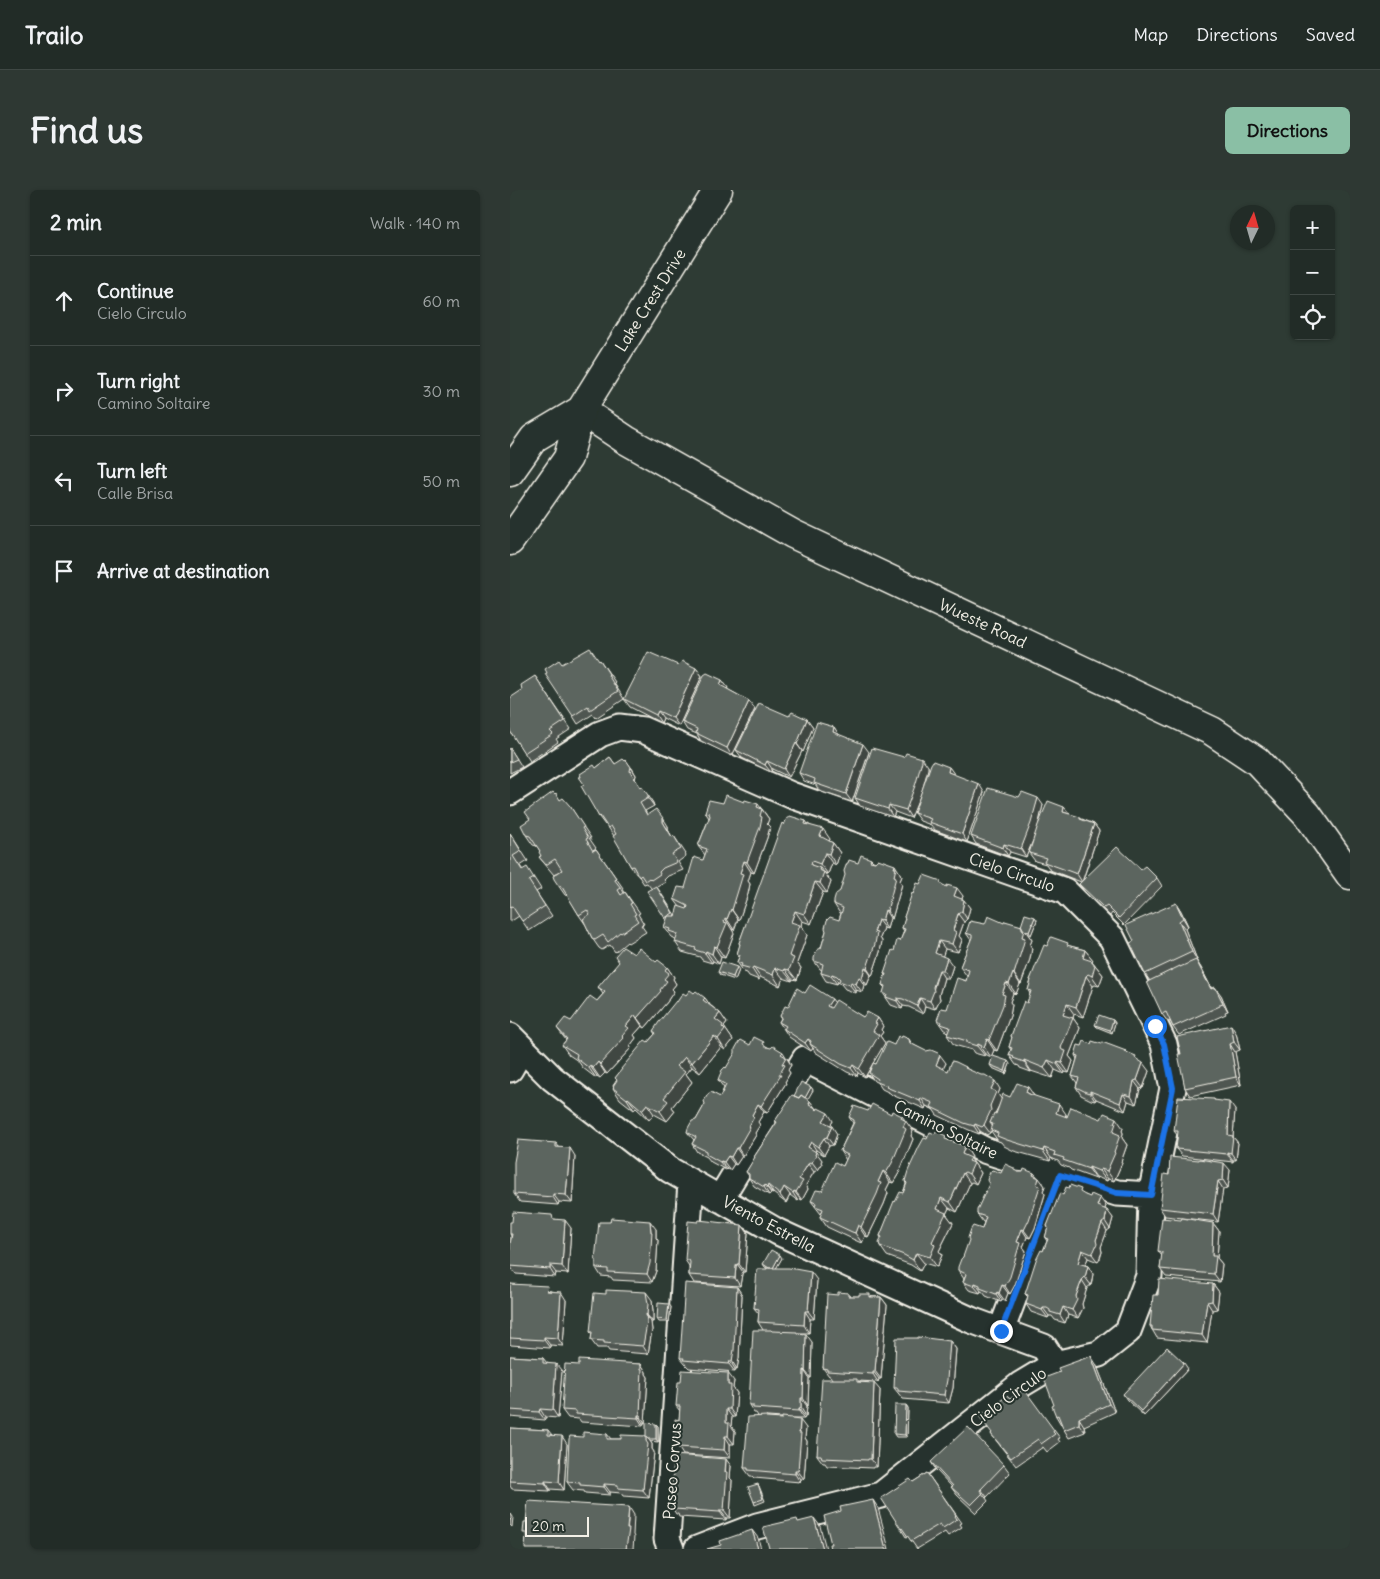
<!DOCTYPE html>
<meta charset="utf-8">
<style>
:root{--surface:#222c27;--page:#2e3833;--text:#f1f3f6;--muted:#a2a7a7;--line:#3f4844;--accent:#8abfa5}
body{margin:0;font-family:Delius,sans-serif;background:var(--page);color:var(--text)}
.controls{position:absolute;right:15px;top:15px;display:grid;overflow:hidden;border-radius:8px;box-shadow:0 1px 4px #0004}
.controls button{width:45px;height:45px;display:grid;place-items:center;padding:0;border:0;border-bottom:1px solid var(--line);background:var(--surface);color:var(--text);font:25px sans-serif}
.compass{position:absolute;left:720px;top:15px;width:45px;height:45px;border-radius:50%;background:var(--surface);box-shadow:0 1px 4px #0004;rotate:5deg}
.scale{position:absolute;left:15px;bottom:12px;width:64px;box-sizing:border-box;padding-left:5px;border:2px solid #f4f1e8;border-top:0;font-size:14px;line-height:18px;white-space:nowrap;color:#f4f1e8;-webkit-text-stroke:4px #26332d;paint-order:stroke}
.stop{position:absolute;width:15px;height:15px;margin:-11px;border:4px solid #1a73e8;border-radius:50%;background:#fff}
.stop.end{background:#1a73e8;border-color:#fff;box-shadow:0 1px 5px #0008}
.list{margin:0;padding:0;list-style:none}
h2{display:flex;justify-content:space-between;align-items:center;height:65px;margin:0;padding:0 20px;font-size:21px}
h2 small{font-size:16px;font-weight:400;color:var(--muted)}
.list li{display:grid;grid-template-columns:32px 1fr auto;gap:15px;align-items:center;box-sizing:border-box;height:90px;padding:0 20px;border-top:1px solid var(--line)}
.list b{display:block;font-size:19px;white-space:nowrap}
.list p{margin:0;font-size:16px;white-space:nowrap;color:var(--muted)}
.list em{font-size:16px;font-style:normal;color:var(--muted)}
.icon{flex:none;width:28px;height:28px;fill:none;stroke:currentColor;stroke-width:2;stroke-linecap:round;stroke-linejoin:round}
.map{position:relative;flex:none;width:840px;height:1359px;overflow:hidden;border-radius:8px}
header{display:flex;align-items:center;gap:30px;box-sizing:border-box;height:70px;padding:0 25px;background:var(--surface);border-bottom:1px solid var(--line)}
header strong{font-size:24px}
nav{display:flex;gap:28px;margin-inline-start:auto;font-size:18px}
.intro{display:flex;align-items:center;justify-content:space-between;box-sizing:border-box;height:120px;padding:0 30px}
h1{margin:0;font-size:35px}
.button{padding:12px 22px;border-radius:8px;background:var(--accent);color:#111;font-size:18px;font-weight:700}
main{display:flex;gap:30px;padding:0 30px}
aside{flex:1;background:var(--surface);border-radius:8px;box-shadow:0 1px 4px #0004}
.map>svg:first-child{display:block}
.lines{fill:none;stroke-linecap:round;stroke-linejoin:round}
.minor-casing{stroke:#f4f1e8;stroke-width:29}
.tertiary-casing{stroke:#f4f1e8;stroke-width:31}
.secondary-casing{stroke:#f4f1e8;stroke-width:31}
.minor{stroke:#26332d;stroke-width:25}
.tertiary{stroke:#26332d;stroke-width:28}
.secondary{stroke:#26332d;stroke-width:28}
.wall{fill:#4f5751;stroke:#f4f1e8;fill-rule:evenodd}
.shaded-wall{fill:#404742;stroke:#f4f1e8}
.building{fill:#5c655e;stroke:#f4f1e8}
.route{stroke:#1a73e8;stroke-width:6}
.labels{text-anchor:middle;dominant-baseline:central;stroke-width:4;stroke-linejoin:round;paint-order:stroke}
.street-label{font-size:16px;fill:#f4f1e8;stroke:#26332d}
</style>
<header>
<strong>Trailo</strong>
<nav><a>Map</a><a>Directions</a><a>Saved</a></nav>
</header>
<div class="intro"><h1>Find us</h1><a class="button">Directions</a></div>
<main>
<aside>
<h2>2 min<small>Walk · 140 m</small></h2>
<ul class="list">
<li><svg class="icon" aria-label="ahead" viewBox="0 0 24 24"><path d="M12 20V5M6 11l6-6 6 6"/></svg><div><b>Continue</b><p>Cielo Circulo</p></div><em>60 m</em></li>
<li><svg class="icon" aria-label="right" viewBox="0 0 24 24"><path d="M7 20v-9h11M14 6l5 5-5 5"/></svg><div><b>Turn right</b><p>Camino Soltaire</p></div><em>30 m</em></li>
<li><svg class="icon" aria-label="left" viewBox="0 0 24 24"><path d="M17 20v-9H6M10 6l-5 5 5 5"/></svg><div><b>Turn left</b><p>Calle Brisa</p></div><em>50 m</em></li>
<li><svg class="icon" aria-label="arrive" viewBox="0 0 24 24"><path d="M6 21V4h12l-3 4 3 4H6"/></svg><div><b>Arrive at destination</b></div></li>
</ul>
</aside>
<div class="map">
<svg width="840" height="1359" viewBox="0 0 840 1359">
<rect width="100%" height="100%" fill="#2e3b34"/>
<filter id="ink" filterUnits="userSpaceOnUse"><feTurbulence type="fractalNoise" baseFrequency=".02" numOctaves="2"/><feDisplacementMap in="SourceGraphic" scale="10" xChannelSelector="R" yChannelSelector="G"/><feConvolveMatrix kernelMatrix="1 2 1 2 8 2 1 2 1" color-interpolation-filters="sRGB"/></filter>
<g filter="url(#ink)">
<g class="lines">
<defs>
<path id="minor" d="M0 602 90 544 109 537 133 540 281 605 555 701 602 748 654 854 663 898 641 1005 639 1086 618 1141 589 1164 545 1174 510 1195 371 1305 247 1336 187 1359
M0 846 42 888 160 980 268 1042 461 1130 534 1157 545 1174
M0 879 12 858
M210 1009 295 869 474 960 607 1003 641 1005
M491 1141 550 985
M161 1359 157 1349 181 992"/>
<path id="tertiary" d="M71 220 116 250 283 344 702 541 747 571 797 624 840 685"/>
<path id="secondary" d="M0 282 24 248 71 220
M0 351 58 268 71 220 208 0"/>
</defs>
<use href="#minor" class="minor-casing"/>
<use href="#tertiary" class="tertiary-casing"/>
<use href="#secondary" class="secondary-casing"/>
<use href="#minor" class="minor"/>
<use href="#tertiary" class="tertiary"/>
<use href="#secondary" class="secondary"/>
</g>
<path class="wall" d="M90 470 105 492 104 493 114 509 86 528 83 524 68 534 63 526 52 474 89 471Z
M168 475 186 478 192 486 169 536 153 528 151 533 120 517 114 509Z
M25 486 61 539 46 549 48 552 20 571 0 541 12 500Z
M212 490 218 498 217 499 239 511 245 519 222 566 191 551 187 544 177 540 172 532Z
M279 526 297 529 303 537 293 562 292 561 279 587 262 579 261 582 232 568 226 560Z
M324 537 329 545 359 562 342 612 309 601 306 595 294 591 289 583Z
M0 558 12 577 0 583Z
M100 567 105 574 122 578 126 585 125 589 130 596 143 613 144 616 135 621 137 624 158 636V640L162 647 164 646 176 664H175L176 666 168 672 173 680 158 686 154 690 156 692 147 697 165 725 164 726H165L170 717 164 709 175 698 193 670 195 665 188 656 199 628 195 622 213 613 251 618 252 619 259 629 257 634 260 637 257 648 244 683 241 682 238 691 240 694 238 704 229 730 228 729 224 740 222 739V740L224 743 215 768 211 767 209 774 203 771 202 773 192 770 190 767 172 762 165 752 166 751 164 748 162 747 154 737 157 731 155 728 141 698 137 693 134 694 128 685H127L121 677 104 646 96 634 95 635 89 627 74 594 86 578Z
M418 576V579L401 628 385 622 383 627 350 616 345 608Z
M439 577 444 585 474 602 457 652 425 640 421 635 410 631 404 623Z
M51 610 60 616 67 627 81 648H79L86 658 83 660 86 659 113 698 112 699 114 703 115 702 130 723 128 724 134 734 131 735 136 742 118 753 117 752 105 762 100 755 92 760 89 758 82 748 76 735 69 725 58 706 55 705 48 695 52 680 44 685 29 667 31 666 30 661 27 656 23 655 16 645Z
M533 615 529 632 554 617 559 624 572 629 584 634 589 641 573 690 631 679 647 688 652 696 614 735 602 723 600 726 575 702 569 694 571 692 540 680 536 674 525 671 519 663 524 649 516 667 500 662 498 666 466 654 461 646Z
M296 631 298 634 320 649 319 651 323 653 330 663 326 675 322 673 318 684 315 683 321 692 317 703 313 702 301 734 292 731 291 736 297 745 287 773 291 778 287 790 282 789V791L273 788 270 796 250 787 249 790 239 786 237 783 234 782 227 772 229 767 227 764 230 755 229 753 274 635Z
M0 643 18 671 10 676 13 680 24 688 31 699 26 702 42 726 19 741 9 726 0 732Z
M361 669 363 671 390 683V684L392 686 390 691 392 694 382 729 380 728 377 739 374 738 370 748 372 751 370 762 362 786 361 785 357 795H354L352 802 346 800V803L335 799 331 794 328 792 327 794 316 791 311 783 312 780 310 779 304 771 311 758 316 741 329 730 331 723 329 722 324 714 330 701 348 673Z
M410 694 434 696 453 706 452 709 460 718 457 729 454 732 449 746 452 750 448 762 435 759 432 766 443 776 439 788H434L429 805 430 809 425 819 415 816 413 824 399 817 393 816 392 819 381 815 373 803 375 798 372 795 375 785 374 784 384 761 390 751 394 741 392 738 395 729 394 727 403 704Z
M666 713 671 721 678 736 675 739 687 770H686L691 778 702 799 711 805 718 821 715 822 716 824 669 845 663 837 660 831 658 832 652 824 640 791 635 784 624 751Z
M525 727 527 730 521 745 517 743 522 750 520 755 522 758 520 769 511 794H510L506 804 503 803 500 812 502 815 500 826 487 861 484 860 481 867 475 864V866L464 863 462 860 444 855 437 845 438 843 436 841 434 840 427 830 437 819 456 791 457 786 450 777 461 750 456 743 475 734 494 733 511 736Z
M537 756H560L575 760 583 770 582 771 593 785 589 796 585 795 583 796 573 827 564 824 563 828 570 838 559 866 563 871 559 883 555 882 554 884 545 880 542 888 521 881V882L510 878 509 876 506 875 499 865 501 860 499 857 502 848 501 846 517 813 520 804 518 800 521 791 520 790Z
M124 764 157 777 164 787 163 789 166 794 162 799 164 801 158 810V811L135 838 132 836 124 845 126 848 120 856 121 858 97 884 95 883 90 888 87 886 86 888 73 878 68 871 59 865 52 855 56 850 47 838 61 831 87 811 93 804 88 797Z
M229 780 225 790 210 785 208 782Z
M184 803 195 808 200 815 210 823 217 833 214 837 223 850 215 860 211 857 190 883 182 877 176 884 182 892 162 917 165 921 157 931 144 924 139 930 126 918 124 920 110 909 103 898H104L103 896 107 890 105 888 138 852 145 844 143 841 167 812 176 805Z
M295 803 324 812 353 827 368 828 373 836 371 840 373 842 370 846 375 853 363 873 366 874 391 848 399 849 402 854 436 873 433 879 438 881 456 877 457 879 490 899 488 904 491 910 500 907 524 906 556 924V926L613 938 612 941 613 943 612 948 617 955 611 972 612 973 604 991 598 989 597 991 586 987V989L561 980 559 978 551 975 548 971 541 968 540 971 504 961 494 956 491 952 488 951 481 941 480 943 477 945 470 941 469 944 459 940 427 925 423 919 416 916 415 919 382 905 380 903 372 899 368 893 364 891 359 883 362 875 355 887 348 883 347 886 337 882 305 862 303 858 301 861 288 853 279 847 269 832 271 828 270 826 278 817Z
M603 830 605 833 602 843 587 837 585 835Z
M726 843 730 860 725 862 731 895 680 906 675 898 671 864Z
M581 854 616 861 618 863 629 871 639 881 633 898 630 899 626 914 618 911 615 921 586 909 585 911 581 910 571 905 566 897 567 893 562 886 567 869 565 865 572 856Z
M240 855 256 856 278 869 281 875 278 880 280 883 275 892 276 893 257 923 254 922 248 932 250 935 245 943 246 945 233 966H232L226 975 224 974 220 980 217 979 216 980 201 972 197 967 187 962 182 954 184 950 177 942 186 930 195 914 210 907 214 898 208 890 216 878Z
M500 874 496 884 482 878 480 875Z
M301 897 303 900 297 909 300 911 305 918 323 931 320 936 327 944 323 955 319 956 314 965 306 960 305 962 312 970 311 972 312 974 308 980 304 982 296 995 298 999 292 1010 290 1009 288 1011 280 1005 276 1013 263 1003V1004L261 1003 259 1005 244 996 239 988V986L236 982 245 968 244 967 266 933 265 931 284 906Z
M704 909 705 911 725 920 723 947 728 953 726 970H723V972L672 966 666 959 668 946 664 941Z
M358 921 395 931 403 941 401 946 403 949 389 983 383 993 380 992 376 1000 378 1003 374 1014 358 1047 355 1046 352 1053 349 1052 317 1037 310 1027 311 1024 301 1011 312 1001 333 976 336 970 330 961 343 933 339 927Z
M417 949 439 950 455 956 462 967 461 969 471 983 466 994 462 992 460 993 447 1022 439 1018 436 1024 443 1033 429 1061 432 1065 427 1077 414 1073 410 1081 401 1075 377 1066 370 1056 371 1048 370 1046 385 1012 393 1003 396 994 395 991Z
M46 953 49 957 65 966 62 1013 49 1012 48 1015 10 1012 4 1004Z
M720 980 718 998 713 999 708 1032 655 1026 650 1018 659 985Z
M506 981 524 983 535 996 533 1001 535 1004 525 1038 520 1048 517 1047 513 1057 516 1061 505 1095 500 1104 498 1103 495 1111 492 1110 491 1112 476 1106 473 1102 471 1101 470 1103 459 1100 453 1092 454 1089 448 1080 453 1067 472 1039 474 1032H473L467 1024 491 983Z
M553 1005H575L596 1016 595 1019 603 1028 600 1039 597 1041 591 1057 592 1062 590 1069 588 1072 578 1068 575 1075 578 1076 583 1084 581 1095 577 1098 572 1114 573 1118 568 1128 558 1125 555 1133 545 1130 542 1126H539L538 1128 521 1122 516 1114 518 1107 515 1104 537 1051 535 1048 538 1038 537 1036Z
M45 1029 61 1038 58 1084 46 1083 45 1087 6 1084 0 1076 1 1046 0 1044Z
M703 1033 709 1041 707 1068 712 1074 710 1092 656 1087 650 1079 652 1066 648 1061Z
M232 1035 238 1043 235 1082H233L232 1084 230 1096 184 1093 179 1085V1076L175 1070Z
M146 1039V1048L148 1050 146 1081 142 1092 103 1090 101 1087 91 1086 86 1078V1072L85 1070Z
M272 1068 266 1078 307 1090 304 1129H300L299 1143H288L302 1152 301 1188H299L298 1216H297L296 1226 295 1227 294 1229H282L296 1238 295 1248 297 1251 294 1289H291L290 1292 244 1288 242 1286H240L234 1278 248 1226 246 1223H244L239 1215 253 1140 248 1132 249 1124 244 1118 257 1079V1078L255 1077 253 1074ZM258 1227 272 1228V1229L258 1228Z
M0 1094 41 1101 56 1110 53 1156 40 1155V1158L1 1155 0 1154Z
M703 1094 709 1102 707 1119 702 1120 697 1153 647 1148 640 1136 648 1105Z
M227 1097 232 1105 229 1168 227 1179H225V1182L179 1178 176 1175 170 1168Z
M338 1103 340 1106 371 1107 377 1115 371 1189H369L368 1192 348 1191 370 1200 367 1277H363V1278L317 1276 315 1273H313L307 1265 322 1189 320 1186H319L313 1178 328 1105Z
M142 1110 143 1122V1132H141L142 1140 138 1164 99 1161 97 1158H87L81 1150 82 1144 80 1142Z
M161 1117 159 1132H149L147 1129Z
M440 1151 446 1159 443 1198 439 1213 393 1209 384 1198Z
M0 1166 33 1168 37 1173 52 1181 48 1228 35 1227V1230L0 1227Z
M131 1174 136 1182V1184L138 1187 135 1233H133V1236L71 1232 69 1229 58 1228 52 1220 69 1175Z
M586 1174 605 1222 574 1236 575 1242 559 1248 546 1226 544 1215Z
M678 1179 634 1226 617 1210 613 1204Z
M224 1191 223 1198 227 1203 225 1227H222L221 1236 225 1241 224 1254H220V1268L173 1265 168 1257V1248L165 1243 169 1230 170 1221 166 1216Z
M500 1209 544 1240 550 1248 548 1249 550 1252 537 1262 533 1257 506 1276 481 1244Z
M396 1215 398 1218 397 1247H386L384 1244Z
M148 1236V1252L140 1251 142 1254V1259L144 1262 139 1308 113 1306 111 1303 100 1302V1305L75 1303 74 1301 63 1300 57 1292 73 1247 97 1244 101 1249H111L136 1246Z
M0 1238 38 1240 42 1245 57 1254 54 1300 40 1299V1301L2 1299 0 1296Z
M421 1272 494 1275 500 1283 477 1307 476 1308 478 1311 466 1323 447 1305 441 1297H442L426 1280Z
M221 1276 220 1288 222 1290 220 1328H216V1330L169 1327 168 1324H166L161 1316Z
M417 1283 452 1333 450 1334 452 1337 438 1346 435 1342 407 1359 398 1346 396 1347 391 1339 403 1292Z
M249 1296 255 1311 245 1315 244 1312Z"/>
<path class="shaded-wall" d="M186 478 192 486 169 536 163 528Z
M212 490 218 498 215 503 210 495Z
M239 511 245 519 222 566 217 558Z
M148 521 153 528 151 533 146 525Z
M297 529 303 537 293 562 287 554Z
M324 537 329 545 323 542Z
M286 553 292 561 279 587 274 579Z
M353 554 359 562 342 612 336 604Z
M412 568 418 576V579L412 601 401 628 396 620Z
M116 570 126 585 125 589 135 605 120 581Z
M257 571 262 579 261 582 255 575Z
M439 577 445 585 438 582Z
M469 594 474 602 457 652 452 644Z
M138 605 143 613 144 616 138 608Z
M528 608 533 615 527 641 516 667 511 659Z
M248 614 259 629 257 634 260 637 257 648 244 683 237 672 250 626 247 617Z
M379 615 385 622 383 627 378 619Z
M554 617 560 624 553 622Z
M153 628 158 636V640L167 655 153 632Z
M584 634 589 641 572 692 567 684Z
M313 639 320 649 317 657 310 646Z
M323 653 330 663 326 675 319 664Z
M494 654 500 662 498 666 493 658Z
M315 663 322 673 318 684 310 674Z
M234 671 241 682 238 691 240 694 238 704 229 730 222 720 230 683Z
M385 675 390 683V684L392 686 390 691 392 694 382 729 377 721 384 686Z
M310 678 314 683V682L321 692 317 703 310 693 309 680Z
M305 692 313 702 301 734 294 724Z
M447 698 453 706 450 714 444 706Z
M454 710 460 718 457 729 452 721Z
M666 713 671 721 678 736 673 728Z
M221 719 228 729 224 740 217 729Z
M375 720 380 728 377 739 372 731Z
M285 721 292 731 291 736 297 745 287 773 291 778 287 790 279 780V766L281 732Z
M448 724 454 732 449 746 452 750 448 762 442 754 443 740Z
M525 727 527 730 521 745 519 742Z
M215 728 224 743 215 768 207 757Z
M368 730 374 738 370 748 372 751 370 762 362 786 357 778 364 742Z
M669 731 675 739 687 770 682 762Z
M512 736 522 750 520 755 522 758 520 769 511 794 504 784 512 747Z
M429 751 435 759 431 771 425 763Z
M204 756 211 767 209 774 202 764Z
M575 760 583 770 582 771 593 785 589 796 582 786 573 768Z
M196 761 203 771 202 773 195 763Z
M437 768 443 776 439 788 433 780Z
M686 770 691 778 706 807 701 799Z
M157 777 164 787 163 789 166 794 162 799 164 801 158 810V811L135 838 127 828 150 800 154 789 155 780Z
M227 777 229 780 225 790 223 787Z
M243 777 250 787 249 790 242 779Z
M355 777 361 785 357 795 352 788Z
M265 778 273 788 270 796 263 785Z
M275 779 282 789V791L274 781Z
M429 780 434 788 429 805 430 809 425 819 420 811Z
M503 783 510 794 506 804 499 794Z
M322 784 328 792 327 794 321 786Z
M576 786 583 796 573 827 566 817Z
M349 787 354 795 352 802 346 794Z
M341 792 346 800V803L340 795Z
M496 793 503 803 500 812 502 815 500 826 487 861 479 850 492 804Z
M705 797 711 805 718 821 713 813Z
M195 808 202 818 193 810Z
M387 808 393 816 392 819 387 811Z
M410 808 415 816 413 824 407 816Z
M322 809 327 816 323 824 317 816Z
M557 814 564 824 563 828 570 838 559 866 563 871 559 883 552 873 551 858 553 825Z
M210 823 217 833 214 837 223 850 215 860 208 849 205 829Z
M125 825 132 836 124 845 126 848 120 856 121 858 97 884 90 874 112 846 116 836Z
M368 828 373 836 371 840 373 842 370 846 375 853 355 887 349 879 363 841 365 833Z
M603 830 605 833 602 843 600 840Z
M721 835 726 843 730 860 724 852Z
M204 846 211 857 190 883 182 873Z
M298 849 302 855 300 854 303 858 301 861 295 853Z
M477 849 484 860 481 867 474 857Z
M468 854 475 864V866L467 856Z
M720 854 725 862 731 895 726 887Z
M273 862 281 875 278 880 280 883 275 892 276 893 257 923 251 916 269 885 272 874 271 864Z
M430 865 436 873 431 883 426 875Z
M175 867 182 877 176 884 182 892 162 917 165 921 157 931 150 921 154 908 167 876Z
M514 870 521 881V882L514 872Z
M538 870 545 880 542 888 534 878Z
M498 871 500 874 496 884 495 881Z
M88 872 95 883 90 888 83 878Z
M547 872 555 882 554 884 547 874Z
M633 873 639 881 633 898 627 890Z
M343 875 348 883 347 886 341 878Z
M80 876 87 886 86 888 79 878Z
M485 891 490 899 488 904 492 910 480 933 483 937 480 943 474 935 480 916 481 899Z
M624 891 630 899 626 914 621 906Z
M301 897 303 900 295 914 293 911Z
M518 897 525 907 516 902Z
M580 901 586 909 585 911 580 903Z
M613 904 618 911 615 921 610 913Z
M118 908 126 918 124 920 117 909Z
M411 908 416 916 415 919 410 911Z
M300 911 306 919 299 914Z
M719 912 725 920 723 947 728 953 726 970 721 963 718 945Z
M137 914 144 924 139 930 132 920Z
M248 914 254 922 248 932 250 935 245 943 246 945 233 966 228 958 239 936 242 925Z
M549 914 556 924 553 933 546 923Z
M318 923 323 931 318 939 313 931Z
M392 926 403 941 401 946 403 949 389 983 383 993 376 983 393 937 391 928Z
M606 928 613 938 612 941 613 943 612 948 617 955 611 972 612 973 604 991 597 981 604 962 603 942 604 933Z
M465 934 470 941 469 944 464 936Z
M322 936 327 944 323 955 317 947Z
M314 948 319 956 314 965 308 957Z
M301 952 306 960 303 965 298 957Z
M455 956 462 967 461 969 471 983 466 994 459 984 452 964Z
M60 958 65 966 62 1013 56 1005Z
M226 958 232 966 226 975 221 967Z
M534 958 541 968 540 971 533 961Z
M306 962 312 970 311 972 312 974 308 980 302 972Z
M717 962 723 970V972L717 964Z
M218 966 224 974 220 980 214 972Z
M211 971 217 979 216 980 210 972Z
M714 973 720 980 718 998 713 990Z
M298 974 304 982 296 995 298 999 292 1010 286 1002 289 989Z
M579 977 586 987V989L579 979Z
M591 979 598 989 597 991 589 981Z
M373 981 380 992 376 1000 378 1003 374 1014 358 1047 351 1037 368 992Z
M453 983 460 993 447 1022 440 1012Z
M524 983 529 989V988L535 996 533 1001 535 1004 525 1038 520 1048 514 1040 527 995 523 985Z
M708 991 713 999 708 1032 703 1024Z
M255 995 261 1003 259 1005 254 997Z
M258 995 263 1003V1004L257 997Z
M274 997 280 1005 276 1013 270 1005Z
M284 1001 290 1009 288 1011 283 1003Z
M43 1004 49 1012 48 1015 43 1007Z
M431 1008 439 1018 436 1024 443 1033 429 1061 432 1065 427 1077 420 1067 427 1019Z
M590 1008 596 1016 593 1024 587 1016Z
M597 1020 603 1028 600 1039 595 1031Z
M55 1030 61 1038 58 1084 52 1076Z
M140 1031 146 1039V1048L148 1050 146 1081 142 1092 137 1084 141 1042Z
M592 1033 597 1041 591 1057 592 1062 588 1072 582 1064 586 1050Z
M703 1033 709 1041 707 1068 712 1074 710 1092 704 1084 702 1066Z
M232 1035 238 1043 235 1082 229 1074Z
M348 1035 355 1046 352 1053 345 1043Z
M512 1039 517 1047 513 1057 516 1061 505 1095 500 1104 495 1096 507 1052Z
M572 1060 578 1068 573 1080 568 1073Z
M406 1063 414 1073 410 1081 403 1070Z
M270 1065 272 1068 264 1082 262 1080Z
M227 1074 233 1082 232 1084 230 1096 225 1088 226 1076Z
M40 1075 46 1083 45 1087 40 1079Z
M578 1076 583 1084 581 1095 575 1087Z
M301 1082 307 1090 304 1129 298 1121Z
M572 1090 577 1098 572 1114 573 1118 568 1128 562 1120 566 1106Z
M465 1093 471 1101 470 1103 464 1096Z
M703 1094 709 1102 707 1119 702 1111Z
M492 1095 498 1103 495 1111 489 1103Z
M227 1097 232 1105 229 1168 227 1179 222 1171Z
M51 1102 56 1110 53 1156 48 1148Z
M136 1102 142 1110 143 1122V1132L137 1125Z
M487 1102 492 1110 491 1112 486 1104Z
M371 1107 377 1115 371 1189 365 1181Z
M697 1112 702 1120 697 1153 692 1145Z
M159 1114 161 1117 159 1132 157 1130Z
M553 1117 558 1125 555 1133 550 1125Z
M533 1118 539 1126 538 1128 532 1120Z
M295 1121 300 1129 299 1143 294 1135Z
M136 1124 141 1132 142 1140 138 1164 133 1156Z
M296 1144 302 1152 301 1188 295 1181Z
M34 1147 40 1155V1158L34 1150Z
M440 1151 446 1159 443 1198 439 1213 434 1205Z
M581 1166 586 1174 605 1222 599 1214Z
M220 1171 225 1179V1182L219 1174Z
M674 1173 678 1179 634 1226 631 1221Z
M46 1174 52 1181 48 1228 43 1220Z
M131 1174 136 1182V1184L138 1187 135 1233 130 1225Z
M294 1180 299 1188 298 1216 293 1208Z
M363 1181 369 1189 368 1192 363 1184Z
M218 1183 224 1191 223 1198 227 1203 225 1227 220 1219 218 1195Z
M364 1193 370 1200 367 1277 361 1269Z
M291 1208 297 1216 296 1226 291 1218Z
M396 1215 398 1218 397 1247 395 1245Z
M30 1219 35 1227V1230L29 1222Z
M216 1219 222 1227 221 1236 225 1241 224 1254 218 1246 216 1233Z
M289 1219 295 1227 294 1229 289 1221Z
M128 1225 133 1233V1236L128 1228Z
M569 1228 574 1236 575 1242 569 1234Z
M290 1230 296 1238 295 1248 297 1251 294 1289 288 1281Z
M146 1234 148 1236V1252L146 1249Z
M52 1246 57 1254 54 1300 49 1292Z
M136 1246 142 1254V1259L144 1262 139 1308 133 1300Z
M215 1246 220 1254V1268L214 1260Z
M216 1269 221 1276 220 1288 222 1290 220 1328 214 1320Z
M285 1281 291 1289 290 1292 285 1284Z
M35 1291 40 1299V1301L35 1293Z
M94 1294 100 1302V1305L94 1297Z
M471 1299 477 1307 476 1308 470 1301Z
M363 1310 368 1318 379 1359H376Z
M119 1317 124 1325 123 1345 124 1347 123 1359H116Z
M210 1320 216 1328V1330L210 1322Z
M1 1324 3 1327 2 1337 0 1335Z
M304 1328 310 1336 316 1359H313Z
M242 1340 248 1348 251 1359H248Z"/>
<path class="building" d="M80 458 89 471 90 470 99 484 98 485 108 501 80 520 78 516 63 526 35 484 37 483 35 479 49 470 52 474Z
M138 462 168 475 172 471 186 478 163 528 148 521 146 525 114 509Z
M197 483 212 490 210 495 239 511 217 558 186 543 187 539 172 532 194 485Z
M25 486 55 531 40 541 43 544 14 563 0 541V508L12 500 11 495Z
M249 513 279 526 282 522 297 529 287 554 286 553 274 579 257 571 255 575 226 560Z
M307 532 324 537 323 542 353 554 336 604 304 593 305 589 289 583Z
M0 558 7 569 0 572Z
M362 558 394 567 396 563 412 568V571L406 593 396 620 379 615 378 619 345 608Z
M100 567 105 574 113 569 115 571 116 570 121 577 120 581 130 597 131 596 138 605V608L130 613 137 625 146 619 153 628V632L162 647 164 646 170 656H169L171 659 162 664 167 672 153 678 149 682 150 684 141 690 139 688 135 691 131 685 129 687 123 676 121 677 103 646 106 644 101 636 98 638 90 626 89 627 71 596 74 594 69 587H71L70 584 84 575 86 578Z
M423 571 439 577 438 582 469 594 452 644 419 632 421 629 404 623 421 574Z
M478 598 509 607 512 602 528 608 521 633 511 659 494 654 493 658 461 646Z
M43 602 45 604 46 603 50 610 53 608 60 616 74 637 72 638 78 648 76 649 83 661 86 659 106 688 104 689 111 698 108 700 111 705 115 702 122 713 120 714 126 724 124 725 128 731 111 743 110 742 98 752 93 745 85 750 82 748 73 729 80 724 77 720 69 725 52 697 48 695 44 689 43 686 52 680 45 669 36 675 29 667 31 666 29 662 30 661 20 646 16 645 11 635 20 629 15 622Z
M216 605 234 612 235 610 248 614 247 617 252 619 250 626 252 627 250 637 237 672 234 671 230 683 233 684 230 694 222 720 221 719 217 729 215 728 214 732 217 733 207 757 204 756 202 764 196 761 195 763 185 760 186 758 165 752 168 744 159 741 160 739 154 737 158 726H165L168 716 177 719 178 716 164 709 168 697 175 698 184 667 193 670 197 659 188 656 200 626 199 623 195 622 199 610 213 613Z
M538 611 554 617 553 622 570 627V629L584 634 567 684 534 672 536 668 519 663 528 635Z
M280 626 296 631 295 634 313 639 310 646 323 653 319 664 315 663 310 674 302 671 301 675 310 678 309 680 314 682 310 693 305 692 294 724 285 721 281 732 290 735 279 766 284 768 279 780 275 779 274 781 265 778 263 785 243 777 242 779 231 776 232 774 227 772 230 765 227 764 230 754 229 753 272 633 274 635 277 628H279Z
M0 643 11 661 3 666 12 680 17 677 24 688 19 691 35 716 12 731 2 716 0 717Z
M607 657 631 679 635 676 647 688 609 728 597 716 594 718 569 694Z
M351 665 361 669 360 671 365 672 368 669 385 675 384 678H386L384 686 386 687 377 721 375 720 372 731 368 730 364 742 367 743 365 754 357 778 355 777 352 788 349 787 346 794 341 792 340 795 329 791 330 789 327 786 322 784 321 786 311 783 313 774 304 771V768L307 760 311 758 316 741 315 738 317 730 320 727 329 730 333 718 324 714V711L326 704 330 701 335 685 334 681 337 673H338L339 670 348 673Z
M414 685 431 691 430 693 433 695 437 697V695L447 698 444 706 454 710 452 721 448 724 443 740 446 742 442 754 429 751 425 763 437 768 433 780H429L423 797 424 801 420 811 410 808 407 816 393 809 387 808V811L376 807 377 805 373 803 375 796 372 795 376 784H374L382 760 384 761 387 750 390 751 395 739 392 738 395 728 394 727 402 703 403 704 407 693 410 694Z
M146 696 163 723 155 728 137 701Z
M666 713 673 728 669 731 682 762 635 784 620 753 624 751 616 735Z
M515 724 525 727 519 742 515 741 511 736Z
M478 726 494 733 495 731 512 736V739L514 740 512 747 515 748 512 759 504 784 503 783 499 794 496 793 492 804 495 805 493 815 479 850 477 849 474 857 468 854 467 856 457 853V851L437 845 440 837 431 834 432 832 427 830 431 818 437 819 447 788 456 791 459 780 450 777 462 747V745L456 743 460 731 475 734Z
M541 747 558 753 557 755 575 760 573 768 582 771V773L585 775 582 786 578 784 576 786 566 817 557 814 553 825 563 828 551 858 552 860 556 861 552 873 547 872V874L538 870 534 878 514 870V872L503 868 504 867 499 865 502 858 499 857 502 847 501 846 514 811 517 813 521 801 518 800 521 790H520L534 755 537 756Z
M113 757 124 764 129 758 146 772 148 770 157 777 155 780 159 783 154 789 157 791 150 800 151 801 127 828 125 825 116 836 119 838 112 846 114 848 90 874 88 872 83 878 80 876 79 878 66 868 67 864 52 855 57 849 47 838 55 828 61 831 80 806 87 811 95 802 88 797 109 772 105 766Z
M686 770 701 799 705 797 713 813 710 814V816L663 837 656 822 652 824 637 792 670 776V777Z
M212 772 227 777 223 787 208 782Z
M300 795 322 809 317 816 321 818 326 810 353 827 357 822 368 828 365 833 367 834 363 841 369 845 349 879 343 875 341 878 331 874 300 854 301 851 298 849 295 853 274 839 276 836 269 832 272 827 270 826 275 816 278 817 287 798 295 803Z
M180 800 184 803 186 801 195 808 193 810 210 823 205 829 213 835 212 837 215 840 208 849 204 846 182 873 175 867 167 876 175 882 154 908 158 911 150 921 137 914 132 920 118 908 117 909 103 898 104 897 103 896 107 890 105 888 112 879H111L135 850 138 852 146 843 143 841 149 832 166 811 167 812 173 803 176 805Z
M589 825 603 830 600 840 585 835Z
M721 835 724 852 720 854 726 887 675 898 668 864H671L667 847Z
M388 846 391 848 392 846 399 849 400 853 416 861 421 860 428 863 430 865 426 875 438 881 442 871 446 872 456 877 455 878 471 885H475L485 891 481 899 486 902 480 916 481 920 474 935 472 937 465 934 464 936 454 933 421 917 423 913 411 908 410 911 376 897 377 896 367 892 368 889 359 883 363 873 366 874 377 852 384 855Z
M244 847 254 852 253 854 257 857 261 858 263 856 273 862 271 864 276 867 272 874 275 875 269 885H271L251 916 248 914 242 925 244 927 239 936 240 937 228 958H226L221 967 218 966 214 972 211 971 210 972 196 964V961L182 954 186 947 177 942 178 938 182 931 186 930 195 914 194 911 198 904 201 902 210 907 216 895 208 890 209 887 212 880 215 877 216 878 225 863V859L229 852 231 850 240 855Z
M574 851 581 854 582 851 592 854V852L616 861V862L626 866 625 868 633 873 627 890 624 891 621 906 613 904 610 913 580 901V903L576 902 566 897 569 888 562 886 568 866 565 865 568 855 572 856Z
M483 866 498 871 495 881 480 875Z
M291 892 301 897 295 908 291 905 289 908 284 906Z
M507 893 518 897 516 902 519 904 549 914 546 923 557 927 561 917 591 929 594 923 606 928 604 933H606L603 942 610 945 604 962 605 963 597 981 591 979 589 981 579 977V979L553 970 554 968 544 965 545 962 534 958 533 961 497 950 487 946 488 943 481 940 483 934 480 933 484 923 486 924 493 904 500 907Z
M282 905 289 908 291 905 300 911 299 914 304 917 307 920 308 918 318 923 313 931 322 936 317 947 314 948 308 957 301 952 298 957 306 962 305 965 306 966 302 972 298 974 289 989 293 991 286 1002 284 1001 283 1003 274 997 270 1005 258 995 257 997 255 995 254 997 239 988V984L236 982 245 967H244L267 932 265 931Z
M668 907 704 909V910L719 912 718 945 723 946 721 963 717 962V964L666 959 668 941H664Z
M362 914 381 924 382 921 392 926 391 928 396 931 393 937 396 939 382 973 376 983 373 981 368 992 371 993 367 1004 351 1037 348 1035 345 1043 342 1042 310 1027 313 1019 305 1016 306 1013 301 1011 306 1000 312 1001 325 972 333 976 338 965 330 961 344 932V930L339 927 344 916 358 921Z
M426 941 436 946 435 949 455 956 452 964 461 968 459 971 464 973 459 984 455 982 453 983 440 1012 431 1008 427 1019 436 1023 422 1052 425 1055 420 1067 406 1063 403 1070 394 1065 370 1056 369 1053 372 1047 370 1046 384 1011 385 1012 390 1002 393 1003 397 993 395 991 398 981 409 957 414 948 417 949 420 942 425 944Z
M8 950 46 953V957L60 958 56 1005 43 1004V1007L4 1004V972Z
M660 967 689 970V969L714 973 713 990 708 991 703 1024 650 1018 654 984 659 985Z
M495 974 504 978V980L508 982H513L514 979 524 983 523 985 529 988 527 995 530 996 519 1030 514 1040 512 1039 507 1052 510 1053 500 1087 495 1096 492 1095 489 1103 487 1102 486 1104 470 1098V1095L465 1093 464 1096 453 1092 456 1084 448 1080V1077L451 1069 453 1067 459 1050 458 1048 461 1039 463 1036 472 1039 476 1027 467 1024V1020L479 994 477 990 480 982 482 980 491 983Z
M560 995 571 999 570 1002 575 1005 580 1007 581 1004 590 1008 587 1016 597 1020 595 1031 592 1033 586 1050 587 1054 584 1061 582 1064 572 1060 568 1073 578 1076 575 1087 572 1090 566 1106 567 1110 562 1120 553 1117 550 1125 540 1122V1120L537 1118H533L532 1120 516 1114 518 1105 515 1104 526 1070 531 1060 533 1061 538 1049 535 1048 538 1037 537 1036 546 1013 550 1003 553 1005 556 997 559 998Z
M3 1022 42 1025 43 1029 55 1030 52 1076 40 1075V1079L0 1076V1054L2 1044H0V1032H2Z
M101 1028 140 1031 141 1042H142L140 1073 137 1084 98 1082V1079L86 1078V1070H85L89 1032H100Z
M652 1028 671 1030 672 1028 703 1033 702 1066H706L704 1084 650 1079 652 1062 648 1061Z
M189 1030 232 1035 229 1074H227L226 1076 225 1088 179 1085 180 1072 179 1070H175L178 1031 188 1032Z
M261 1060 270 1065 263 1078H259L253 1074Z
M257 1078H279L301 1082 298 1121H295L294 1135 248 1132 249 1119 244 1118 247 1079H257Z
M649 1089 703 1094 702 1111 697 1112 692 1145 642 1140V1136H640L643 1105H648Z
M175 1093 227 1097 224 1160 222 1171H220L219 1174 173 1170 174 1168H170Z
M0 1094 38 1096 37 1101 51 1102 48 1148 34 1147V1150L0 1148Z
M96 1100 136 1102 138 1114 137 1125 136 1124 137 1133 133 1156 94 1153V1151L81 1150 82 1142H80L84 1103 96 1104Z
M328 1102 338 1103V1106H349V1104H360V1107H371L365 1181H363V1184L317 1181V1179L313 1178 317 1104 328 1105Z
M148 1113 159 1114 157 1130 147 1129Z
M243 1140H261L262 1141 287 1142V1143L296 1144 295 1181 294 1180 293 1208H291V1218L289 1219V1221L243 1218V1215H239Z
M408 1147 440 1151 437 1190 434 1205 388 1201V1198H384L386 1148H408Z
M657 1157 674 1173 631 1221 613 1204Z
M0 1166 33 1168V1173L46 1174 43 1220 30 1219 29 1222 0 1220Z
M581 1166 599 1214 569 1228V1234L554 1240 548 1225 546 1226 542 1216 544 1215 534 1188 550 1182 548 1178Z
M69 1170 131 1174V1179H132L130 1225H128V1228L66 1224V1221L52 1220 55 1174 69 1175Z
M172 1180 218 1183V1195H221L220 1219H216V1233H219L218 1246H215L214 1260 168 1257 169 1243H165V1229L169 1230 170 1216H166L168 1192H171Z
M312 1189H347V1192L364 1193 361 1269H358V1270L312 1268 311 1265H307Z
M514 1199 544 1240 543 1242 545 1244 531 1254 528 1249 501 1268 481 1244 482 1243 469 1226 497 1206 500 1209Z
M385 1215H396L395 1245 384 1244Z
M257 1226V1228L272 1229V1227L282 1228V1229L290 1230 289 1243H291L288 1281H285V1284L238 1280V1278H234L238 1227Z
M136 1233 146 1234V1249H138L136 1246Z
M458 1237 494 1275 471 1299 470 1301 473 1303 461 1315 441 1297 443 1296 421 1272Z
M0 1238 38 1240V1245L52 1246 49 1292 35 1291V1293L0 1291Z
M73 1242 97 1244V1249H111V1245L136 1246V1251L138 1254 133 1300 108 1298V1295L94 1294V1297L70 1295V1293L57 1292 59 1249 60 1246 73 1247Z
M164 1265 216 1269 215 1282H217L214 1320H210V1322L164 1319V1317L161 1316Z
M417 1283 446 1325 445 1326 447 1329 433 1338 430 1334 401 1351 392 1338 391 1339 371 1308 400 1289 403 1292Z
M248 1294 253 1309 244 1312 238 1297Z
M363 1310 376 1359H320L319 1354H321L314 1326 331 1321 330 1317Z
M18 1311 119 1317 117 1339H119L116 1359H15L16 1343H13L14 1332H16Z
M304 1328 313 1359H258L259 1358 253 1337 287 1329 288 1332Z
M242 1340 248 1359H197L211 1355 210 1351Z"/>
</g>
<g class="lines" filter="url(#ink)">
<path class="route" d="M491 1141 550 985 607 1003 641 1005 663 898 654 854 645 836"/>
</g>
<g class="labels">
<g class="street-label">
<text transform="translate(140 110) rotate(-58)">Lake Crest Drive</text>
<text transform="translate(473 433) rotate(25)">Wueste Road</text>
<text transform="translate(502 682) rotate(19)">Cielo Circulo</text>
<text transform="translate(436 939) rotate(26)">Camino Soltaire</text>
<text transform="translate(259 1034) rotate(28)">Viento Estrella</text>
<text transform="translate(498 1207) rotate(-36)">Cielo Circulo</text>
<text transform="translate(162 1281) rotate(-86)">Paseo Corvus</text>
</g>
</g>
</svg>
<div class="controls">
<button>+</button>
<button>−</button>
<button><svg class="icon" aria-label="locate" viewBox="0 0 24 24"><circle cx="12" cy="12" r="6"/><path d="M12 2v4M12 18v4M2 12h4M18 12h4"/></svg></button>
</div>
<svg class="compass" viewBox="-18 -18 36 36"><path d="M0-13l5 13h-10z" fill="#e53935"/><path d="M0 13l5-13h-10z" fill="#a2a7a7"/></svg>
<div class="scale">20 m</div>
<div class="stop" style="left:645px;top:836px"></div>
<div class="stop end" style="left:491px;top:1141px"></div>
</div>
</main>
